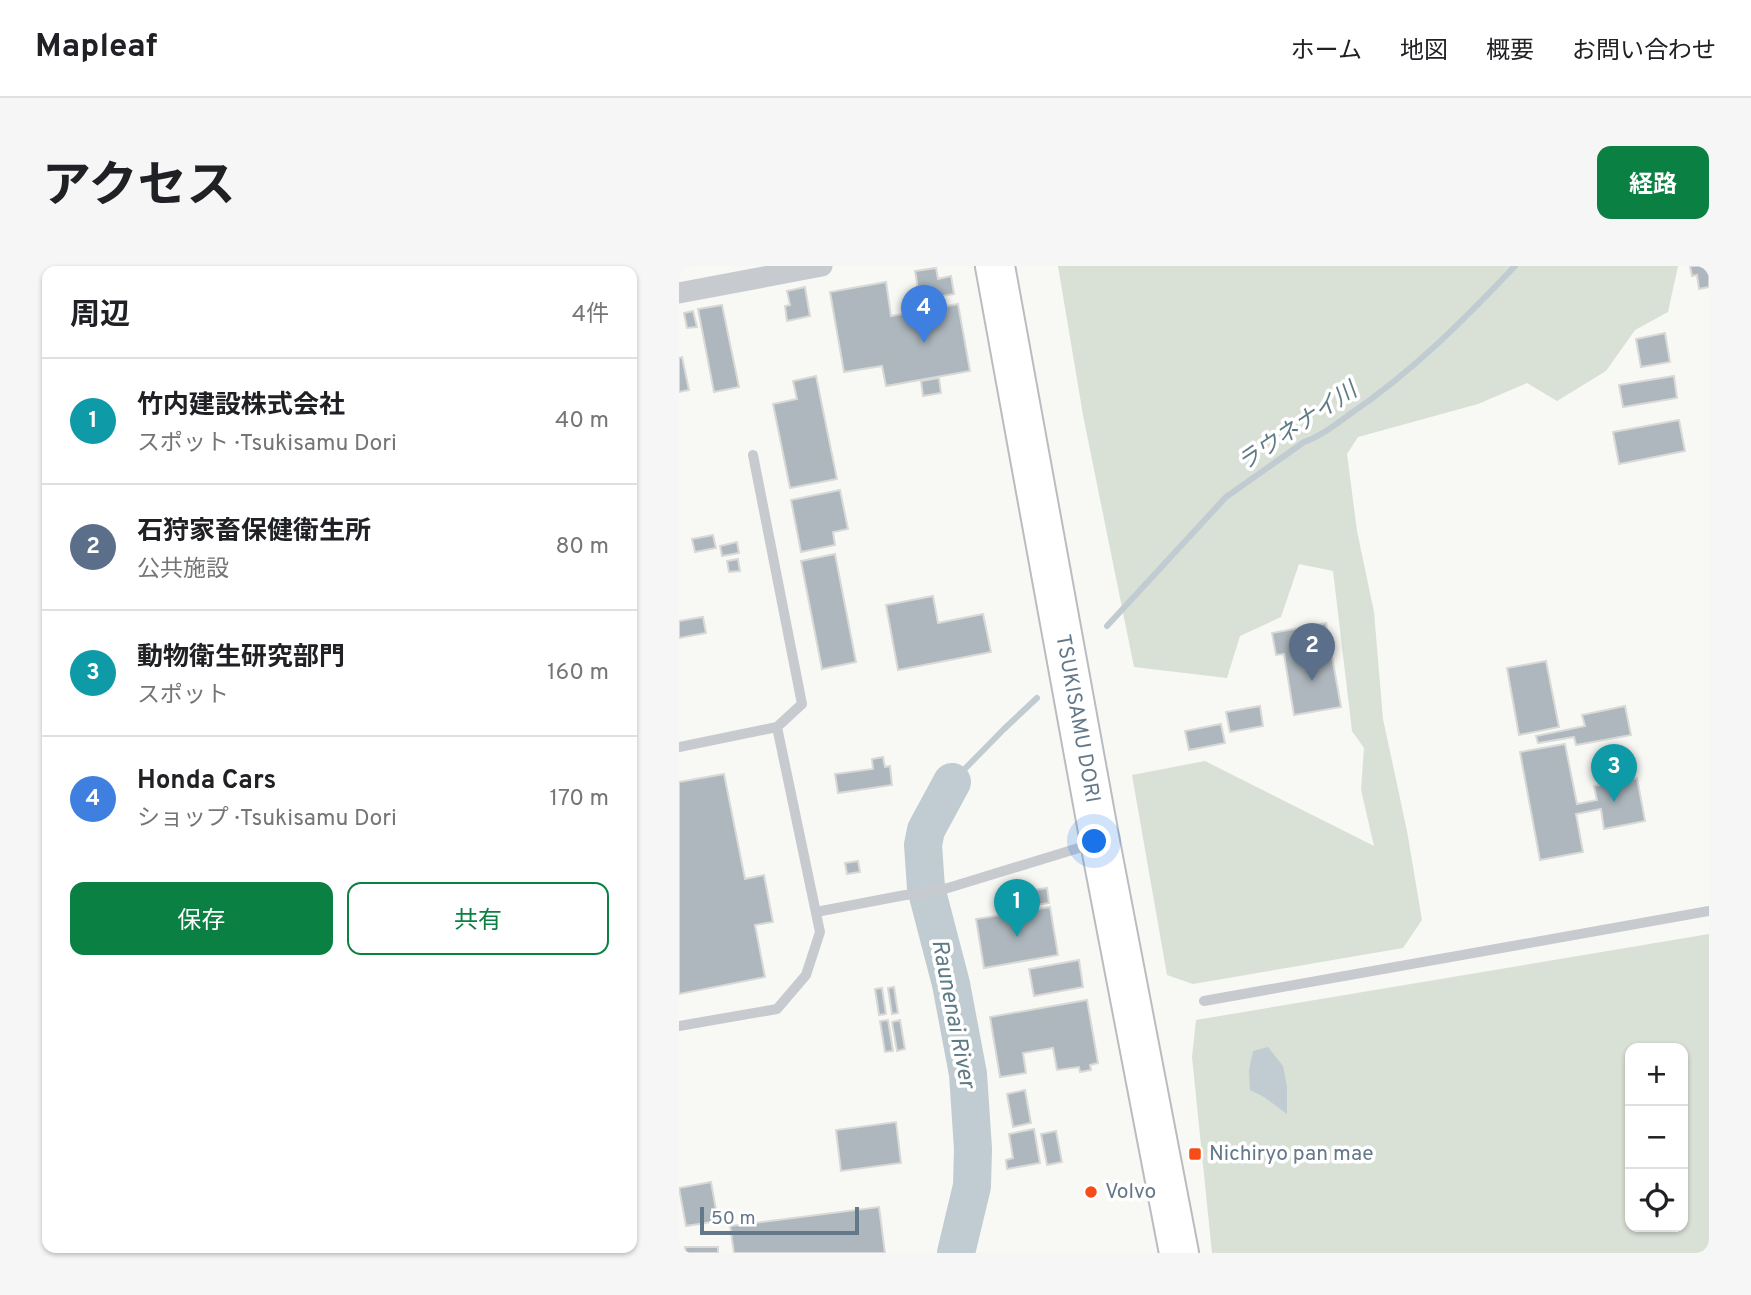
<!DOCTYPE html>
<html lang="ja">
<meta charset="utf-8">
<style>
:root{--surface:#fff;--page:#f6f6f6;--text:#202124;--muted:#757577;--line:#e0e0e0;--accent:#0b8043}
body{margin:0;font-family:Overpass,"Noto Sans JP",sans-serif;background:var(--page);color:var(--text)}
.controls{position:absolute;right:21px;bottom:21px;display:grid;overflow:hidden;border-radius:14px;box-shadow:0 2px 5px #0004}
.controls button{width:63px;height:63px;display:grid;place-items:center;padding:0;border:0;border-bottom:2px solid var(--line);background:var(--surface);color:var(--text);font:35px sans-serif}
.scale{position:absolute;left:21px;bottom:18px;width:159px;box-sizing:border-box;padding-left:7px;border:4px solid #637889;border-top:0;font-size:19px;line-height:24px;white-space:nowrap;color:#637889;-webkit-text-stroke:5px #fff;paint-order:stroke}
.you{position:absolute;left:416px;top:576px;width:24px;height:24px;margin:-18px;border:5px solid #fff;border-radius:50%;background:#1a73e8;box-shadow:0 0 0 10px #1a73e833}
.badge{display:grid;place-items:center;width:46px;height:46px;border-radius:50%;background:var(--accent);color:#fff;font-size:23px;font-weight:700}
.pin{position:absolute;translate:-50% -58px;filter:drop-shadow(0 2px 4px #0008)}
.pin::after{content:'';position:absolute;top:37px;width:24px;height:21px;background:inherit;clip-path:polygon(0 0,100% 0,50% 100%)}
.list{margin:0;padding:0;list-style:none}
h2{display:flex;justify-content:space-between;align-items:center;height:91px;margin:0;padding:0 28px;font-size:30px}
h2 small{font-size:23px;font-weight:400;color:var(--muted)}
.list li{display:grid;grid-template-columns:46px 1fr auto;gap:21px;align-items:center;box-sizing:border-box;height:126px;padding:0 28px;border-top:2px solid var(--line)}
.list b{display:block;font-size:26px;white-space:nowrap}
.list p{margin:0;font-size:23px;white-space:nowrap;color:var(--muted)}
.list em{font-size:23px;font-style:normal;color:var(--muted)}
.actions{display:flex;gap:14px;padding:21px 28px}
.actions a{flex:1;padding:16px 0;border:2px solid var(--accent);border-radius:14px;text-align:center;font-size:24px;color:var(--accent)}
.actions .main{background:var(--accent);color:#fff}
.icon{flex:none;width:38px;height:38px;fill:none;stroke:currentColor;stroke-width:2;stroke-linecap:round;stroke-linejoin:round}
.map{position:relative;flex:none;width:1030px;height:987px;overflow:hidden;border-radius:14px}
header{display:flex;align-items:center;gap:42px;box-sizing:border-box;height:98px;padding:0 35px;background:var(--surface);border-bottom:2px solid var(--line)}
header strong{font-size:33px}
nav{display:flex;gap:38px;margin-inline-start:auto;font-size:24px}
.intro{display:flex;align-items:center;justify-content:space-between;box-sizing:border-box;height:168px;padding:0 42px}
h1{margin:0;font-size:49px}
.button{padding:18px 32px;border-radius:14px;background:var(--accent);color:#fff;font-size:24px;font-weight:700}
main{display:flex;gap:42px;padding:0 42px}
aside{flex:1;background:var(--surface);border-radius:14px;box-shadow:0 2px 5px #0004}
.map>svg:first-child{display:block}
.green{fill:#d9e0d5;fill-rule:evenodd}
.water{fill:#c0ccd1}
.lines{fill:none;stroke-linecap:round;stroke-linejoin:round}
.stream{stroke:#c0ccd1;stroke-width:6}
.river{stroke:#c0ccd1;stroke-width:38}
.building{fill:#adb7bd;stroke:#d9dad7;stroke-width:2}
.highway-casing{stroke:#b9bdc0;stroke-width:42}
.lane{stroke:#c7cbcf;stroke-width:10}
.street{stroke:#c7cbcf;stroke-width:21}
.highway{stroke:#fff;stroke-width:38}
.poi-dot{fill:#f64c17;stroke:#fff;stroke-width:2.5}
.labels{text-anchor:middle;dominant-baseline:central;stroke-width:7;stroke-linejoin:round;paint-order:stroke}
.street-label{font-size:21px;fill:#637889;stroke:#fff}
.poi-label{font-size:21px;fill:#637889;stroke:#fff;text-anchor:start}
.water-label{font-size:23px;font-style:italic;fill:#5f7b85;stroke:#fff}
</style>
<header>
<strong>Mapleaf</strong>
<nav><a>ホーム</a><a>地図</a><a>概要</a><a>お問い合わせ</a></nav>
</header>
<div class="intro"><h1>アクセス</h1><a class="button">経路</a></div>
<main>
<aside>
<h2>周辺<small>4件</small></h2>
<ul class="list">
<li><span class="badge" style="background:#0f9aa8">1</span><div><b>竹内建設株式会社</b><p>スポット · Tsukisamu Dori</p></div><em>40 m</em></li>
<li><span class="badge" style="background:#5c6f8a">2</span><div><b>石狩家畜保健衛生所</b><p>公共施設</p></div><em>80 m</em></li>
<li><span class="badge" style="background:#0f9aa8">3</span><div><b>動物衛生研究部門</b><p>スポット</p></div><em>160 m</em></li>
<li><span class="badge" style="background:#3f7fe0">4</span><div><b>Honda Cars</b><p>ショップ · Tsukisamu Dori</p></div><em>170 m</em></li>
</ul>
<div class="actions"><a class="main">保存</a><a>共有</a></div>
</aside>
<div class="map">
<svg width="1030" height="987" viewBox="0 0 1030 987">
<rect width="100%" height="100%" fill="#f8f8f4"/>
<path class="green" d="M379 0H999L989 46 956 64 927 105 878 135 848 117 799 138 679 171 668 188 678 265 695 346 704 453 728 565 743 654 724 682 514 718 488 709 453 509 526 495 695 580 682 524 685 482 673 465 654 305 620 298 602 351 561 370 548 412 455 401 404 149Z
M1030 668V987H533L513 791 517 754ZM951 782H1004V961H951Z"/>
<path class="water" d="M589 781 604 800 608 820V848L585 831 571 824 570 804 574 785Z"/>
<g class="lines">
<path class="stream" d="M428 360 547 231 625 176C642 170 656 159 671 148 732 107 785 54 836 0
M273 516 325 463 358 432"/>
<path class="river" d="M273 516 247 564 244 579 247 622 272 718 289 808 294 883 293 920 277 987"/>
</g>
<path class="building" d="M1011 0H1030V21L1020 23 1018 9 1013 10Z
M257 2 259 13 272 10 275 28 241 34 236 5Z
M207 16 212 50 279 38 291 105 207 120 203 100 165 106 151 26Z
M126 21 131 50 108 55 106 40 111 39 108 25Z
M43 39 60 121 35 126 19 43Z
M14 45 18 61 8 62 5 47Z
M986 67 991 96 962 101 957 73Z
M3 91 10 124 0 126V92Z
M137 110 158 213 111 222 94 138 118 133 114 115Z
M995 110 998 132 944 141 940 119Z
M260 112 262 127 244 130 242 115Z
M1000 154 1006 185 940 198 934 166Z
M161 224 169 263 154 266 156 279 122 286 112 234Z
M34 269 37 282 16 286 13 273Z
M58 276 60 287 43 290 41 280Z
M156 288 177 396 143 403 122 295Z
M59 293 61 305 50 306 48 295Z
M254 330 259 357 304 348 312 386 219 404 207 339Z
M24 351 27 367 0 372V355Z
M647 357 662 441 615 449 605 388 597 389 593 367Z
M867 395 880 461 840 469 828 402Z
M581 440 584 460 551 466 547 446Z
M946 440 952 469 897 479 895 471 859 477 857 470 906 460 903 449Z
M542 458 546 477 510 484 506 465Z
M886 478 898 538 918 534 915 520 958 512 966 555 925 563 922 543 897 548 904 586 861 594 841 486Z
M204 491 206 501 211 500 213 519 159 527 156 508 194 503 193 493Z
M45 508 66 613 85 609 94 656 76 659 86 711 0 728V516Z
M179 595 181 606 168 608 166 597Z
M368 622 370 637 350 640 347 625Z
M371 641 379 689 305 702 297 653Z
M400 694 404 721 355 730 350 703Z
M215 721 219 747 213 748 209 722Z
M203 722 207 748 200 749 196 723Z
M408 734 419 797 411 799 412 804 401 806 400 801 378 804 374 782 344 787 347 807 321 811 311 751Z
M209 754 214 785 206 786 201 755Z
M221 754 226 783 218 785 213 756Z
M346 824 352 857 334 861 328 828Z
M217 856 222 897 162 905 157 864Z
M355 863 361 897 328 903 327 894 334 892 330 868Z
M377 865 383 896 368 899 362 868Z
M32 916 39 955 7 960 0 922Z
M200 941 206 987H55L51 960Z
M6 981H39V987H7Z"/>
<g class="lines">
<defs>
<g id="highway">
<path id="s1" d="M316 0 421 576 500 987"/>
</g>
</defs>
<use href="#highway" class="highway-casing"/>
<path class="lane" d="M74 189 123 438 98 461
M0 481 98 461 141 666 127 709 98 743 0 760
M137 646 221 630 269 622 416 577
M525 735 1030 645"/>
<path class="street" d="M0 27 143 0"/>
<use href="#highway" class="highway"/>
</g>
<g class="poi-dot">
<rect x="509" y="881" width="14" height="14" rx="3.5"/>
<circle cx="412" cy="926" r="7"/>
</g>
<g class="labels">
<g class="street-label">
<text stroke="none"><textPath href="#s1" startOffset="460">TSUKISAMU DORI</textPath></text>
</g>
<g class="poi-label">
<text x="530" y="888">Nichiryo pan mae</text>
<text x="426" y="926">Volvo</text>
</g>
<g class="water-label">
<text transform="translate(619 162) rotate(-34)">ラウネナイ川</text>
<text transform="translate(273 748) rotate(79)">Raunenai River</text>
</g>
</g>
</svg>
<div class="controls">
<button>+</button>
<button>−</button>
<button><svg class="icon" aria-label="locate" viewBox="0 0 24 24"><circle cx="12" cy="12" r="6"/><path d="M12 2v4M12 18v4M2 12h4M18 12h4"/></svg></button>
</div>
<div class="scale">50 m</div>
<div class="you"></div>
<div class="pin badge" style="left:338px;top:671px;background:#0f9aa8">1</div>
<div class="pin badge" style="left:633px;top:415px;background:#5c6f8a">2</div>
<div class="pin badge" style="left:935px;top:536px;background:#0f9aa8">3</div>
<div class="pin badge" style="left:245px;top:77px;background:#3f7fe0">4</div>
</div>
</main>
